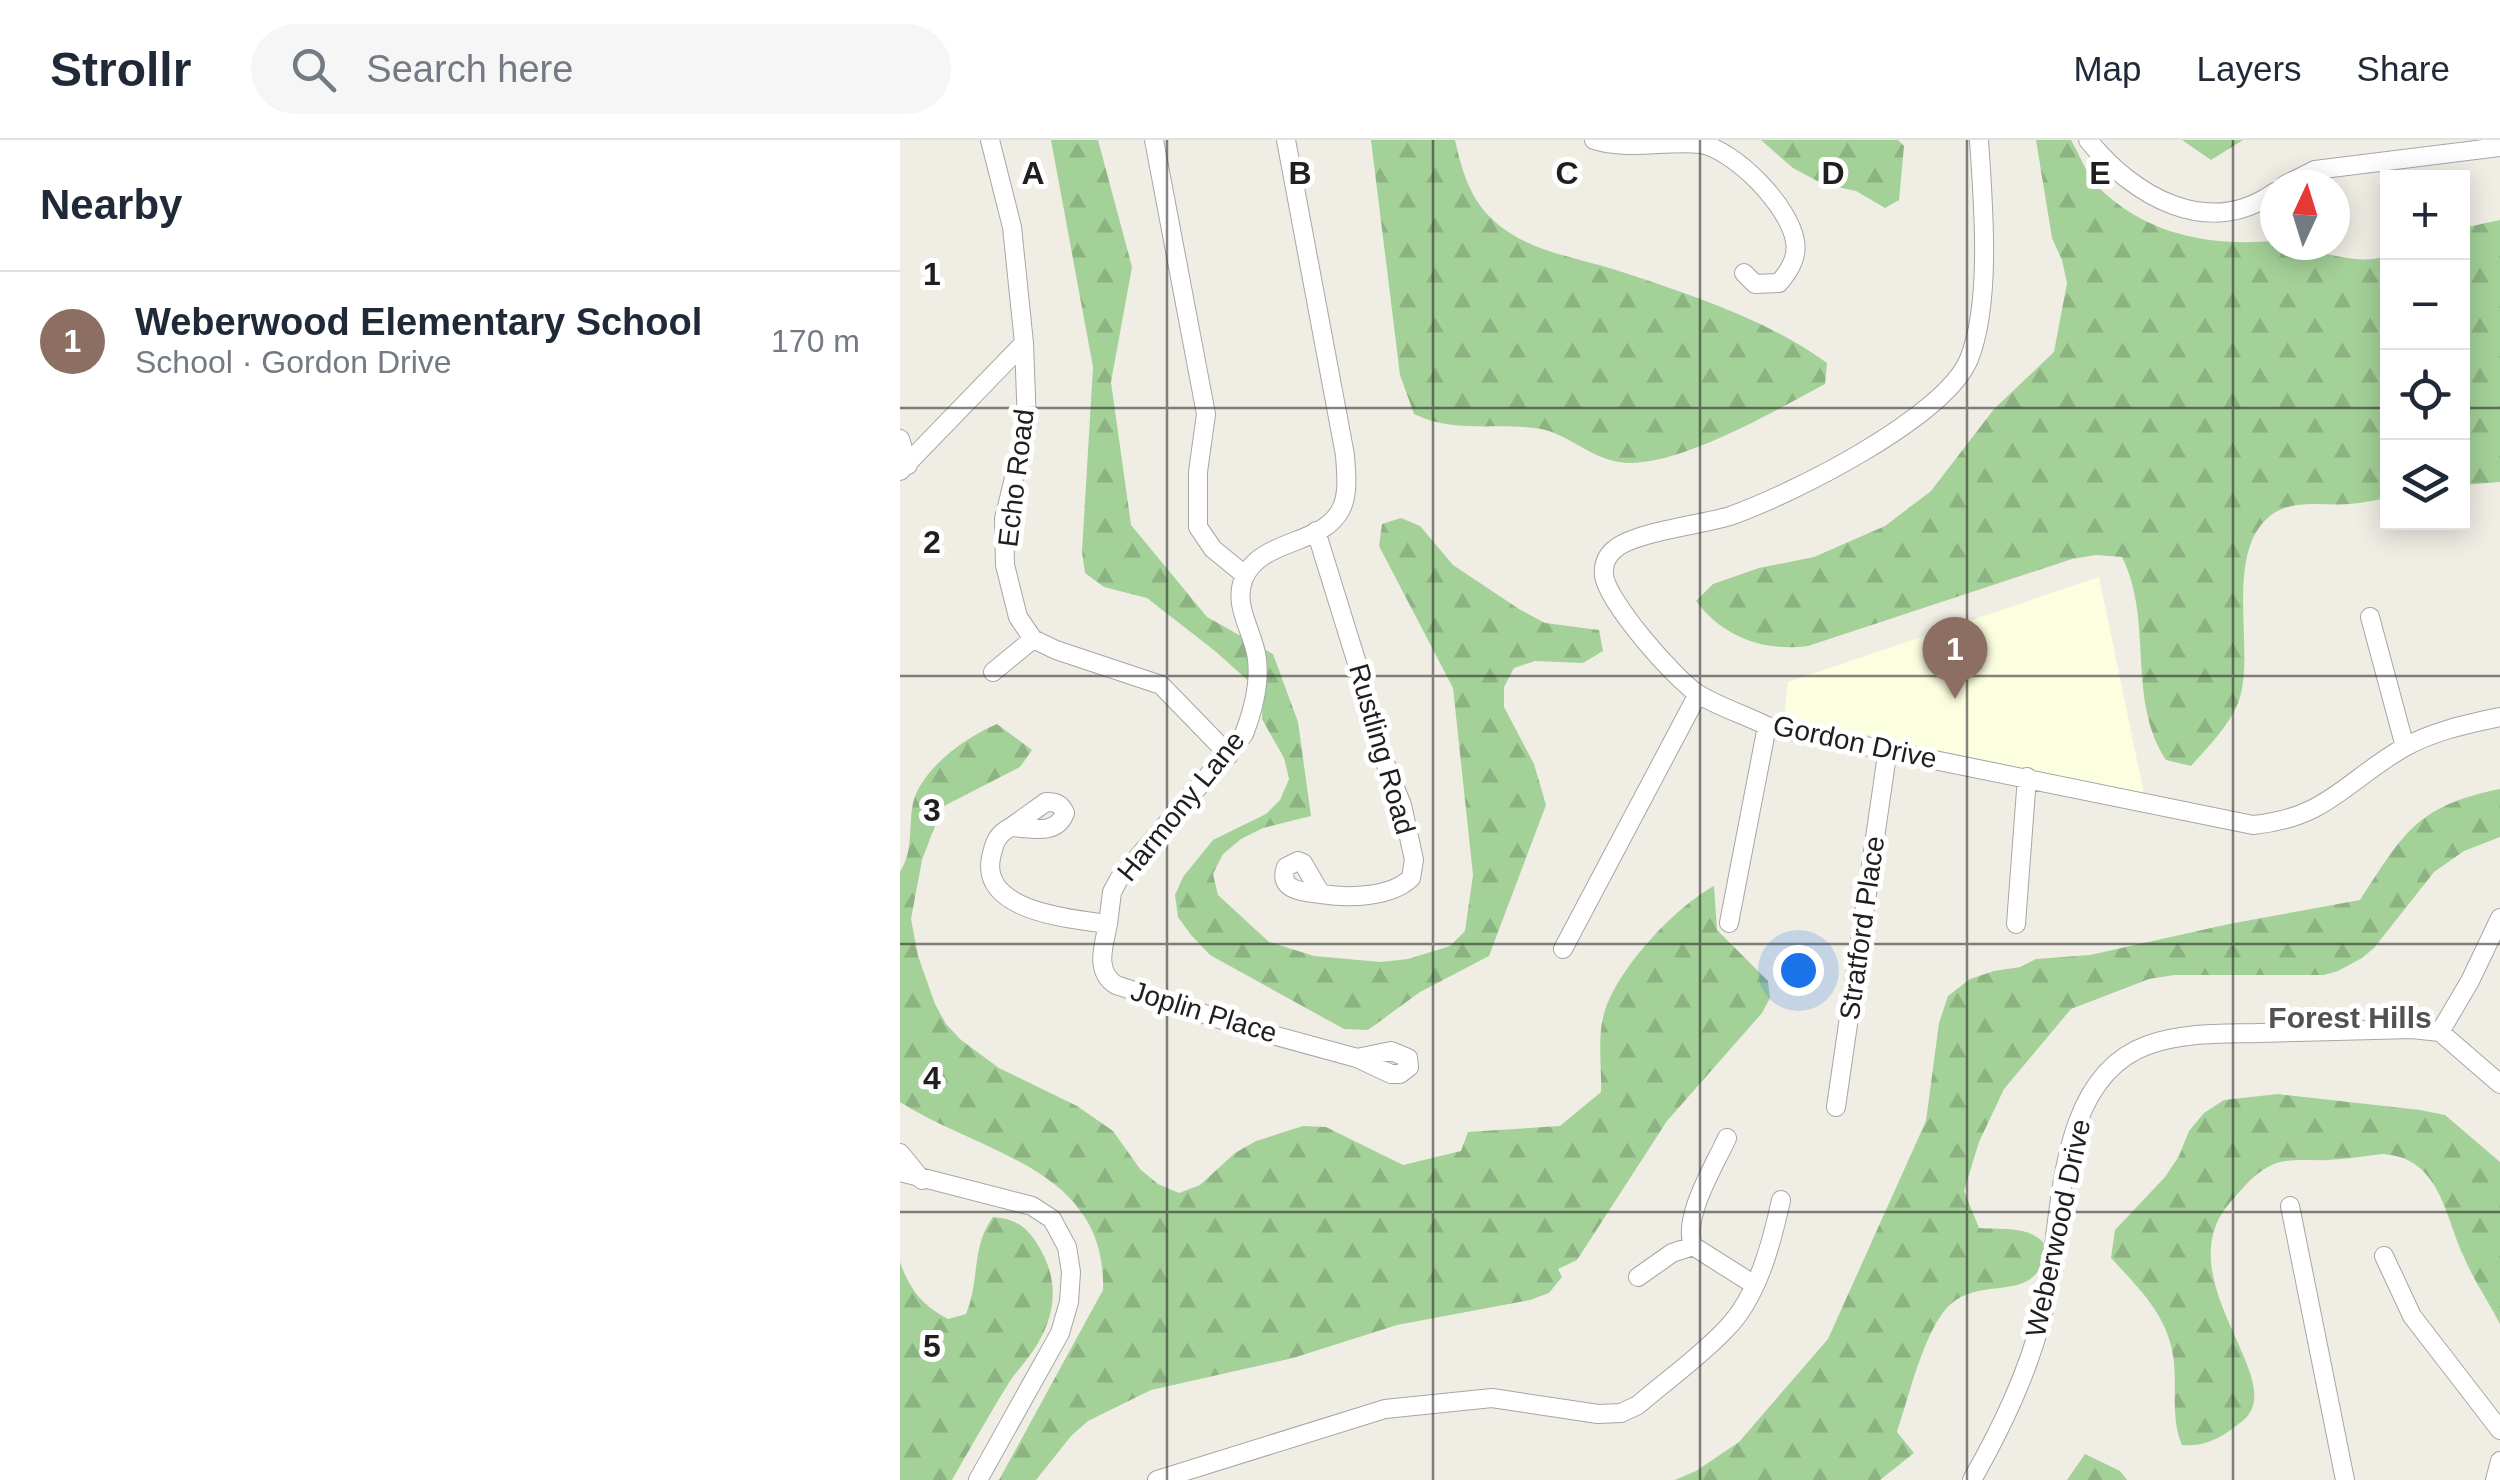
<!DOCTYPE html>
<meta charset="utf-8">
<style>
:root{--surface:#fff;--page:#f6f6f7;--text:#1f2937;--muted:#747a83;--line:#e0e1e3;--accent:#d93025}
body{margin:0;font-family:Helvetica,sans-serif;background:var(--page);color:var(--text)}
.controls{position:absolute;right:30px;top:30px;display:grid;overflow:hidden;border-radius:0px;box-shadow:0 5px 25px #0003}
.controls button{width:90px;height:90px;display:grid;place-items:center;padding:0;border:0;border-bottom:2px solid var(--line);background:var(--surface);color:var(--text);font:50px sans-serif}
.compass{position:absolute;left:1360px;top:30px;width:90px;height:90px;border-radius:50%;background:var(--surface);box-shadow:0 5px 25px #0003;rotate:4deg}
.you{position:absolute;left:898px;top:830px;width:35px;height:35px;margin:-25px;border:8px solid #fff;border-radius:50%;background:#1a73e8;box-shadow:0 0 0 15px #1a73e833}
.badge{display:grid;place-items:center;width:65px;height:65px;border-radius:50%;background:var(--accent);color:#fff;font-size:32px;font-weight:700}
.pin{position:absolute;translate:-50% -82px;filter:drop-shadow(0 2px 5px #0008)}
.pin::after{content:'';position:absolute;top:52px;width:35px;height:30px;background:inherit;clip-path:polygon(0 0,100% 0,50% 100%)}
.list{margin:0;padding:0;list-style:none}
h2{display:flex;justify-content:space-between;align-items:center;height:130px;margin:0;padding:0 40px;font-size:42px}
h2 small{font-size:32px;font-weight:400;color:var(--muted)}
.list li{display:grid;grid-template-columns:65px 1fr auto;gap:30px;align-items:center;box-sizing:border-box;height:140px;padding:0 40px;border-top:2px solid var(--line)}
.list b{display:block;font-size:38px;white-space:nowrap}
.list p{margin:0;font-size:32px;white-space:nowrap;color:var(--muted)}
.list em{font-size:32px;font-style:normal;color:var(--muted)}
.icon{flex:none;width:55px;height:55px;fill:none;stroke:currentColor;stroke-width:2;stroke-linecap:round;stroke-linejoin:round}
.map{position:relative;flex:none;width:1600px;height:1340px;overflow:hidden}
header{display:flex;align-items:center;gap:60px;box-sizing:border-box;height:140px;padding:0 50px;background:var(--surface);border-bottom:2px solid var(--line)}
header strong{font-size:48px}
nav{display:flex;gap:55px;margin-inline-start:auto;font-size:35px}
.search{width:700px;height:90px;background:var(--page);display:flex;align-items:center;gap:25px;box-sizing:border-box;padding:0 35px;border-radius:55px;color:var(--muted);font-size:38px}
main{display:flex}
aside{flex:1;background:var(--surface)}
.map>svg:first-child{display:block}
.education{fill:#fcffdf}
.forest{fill:url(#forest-firs)}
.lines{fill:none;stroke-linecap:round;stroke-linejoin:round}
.minor-casing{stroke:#a6a6a6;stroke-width:20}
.minor{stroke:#fff;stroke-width:18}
.grid{fill:none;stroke:#1f1f1f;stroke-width:2.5;stroke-opacity:0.55}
.labels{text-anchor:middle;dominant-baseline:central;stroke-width:10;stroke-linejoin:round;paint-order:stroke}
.street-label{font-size:28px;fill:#1f1f1f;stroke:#fff}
.neighbourhood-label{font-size:30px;font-weight:bold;fill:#525252;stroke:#fff}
.grid-label{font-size:32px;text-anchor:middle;font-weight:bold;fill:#1f1f1f;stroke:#fff;stroke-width:10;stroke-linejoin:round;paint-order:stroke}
</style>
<header>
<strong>Strollr</strong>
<div class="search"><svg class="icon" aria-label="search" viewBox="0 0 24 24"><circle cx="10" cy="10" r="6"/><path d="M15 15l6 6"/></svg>Search here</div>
<nav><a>Map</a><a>Layers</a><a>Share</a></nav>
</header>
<main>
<aside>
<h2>Nearby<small></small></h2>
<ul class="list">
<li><span class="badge" style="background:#8d6e63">1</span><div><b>Weberwood Elementary School</b><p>School · Gordon Drive</p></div><em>170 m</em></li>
</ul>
</aside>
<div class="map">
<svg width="1600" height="1340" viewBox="0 0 1600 1340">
<defs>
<pattern id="forest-firs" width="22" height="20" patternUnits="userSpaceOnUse" patternTransform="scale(2.5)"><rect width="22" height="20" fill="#a4d198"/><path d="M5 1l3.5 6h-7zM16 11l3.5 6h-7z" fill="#8db383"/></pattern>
</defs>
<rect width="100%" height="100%" fill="#f0ede5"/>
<path class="education" d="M1199 437 1244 654 884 577 888 542Z"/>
<path class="forest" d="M151 0H198L232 127 211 242 231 385 307 477 373 514 398 582 411 676 363 688 341 699 323 714 313 734 318 755 369 802 414 816 481 822 508 819 550 806 565 791 573 735 553 548 479 406 482 384 501 378 520 386 553 425 619 469 645 483 699 490 703 511 683 523 635 521 614 528 604 547V567L634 624 646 665 589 816 520 852 468 890 444 889 310 815 291 795 278 777 275 755 283 737 313 700 366 674 380 660 389 639 384 618 362 579 363 554 315 511 247 458 204 447 185 433 182 412 193 227Z
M471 0H555C561 27 569 56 589 76 623 111 672 116 716 130 788 154 865 178 927 223L925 244C876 270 773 331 719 322 687 317 666 291 634 288 593 283 552 293 514 274L500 235Z
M861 0H998L1004 6 999 60 985 68 956 51 923 44 893 28Z
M1136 0H1171C1180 15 1187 36 1199 48 1249 96 1310 106 1375 101V105C1414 105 1449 128 1487 116V358C1475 360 1462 363 1449 364 1425 366 1396 359 1374 373 1322 408 1355 507 1340 557 1333 582 1308 607 1291 626L1266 620C1226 559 1254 481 1222 417L1196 415 1172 419 908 506C864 512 823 497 796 461L813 444 859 428 914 417 985 386 1031 351 1094 269 1154 212 1167 143 1162 120 1152 98Z
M1282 0H1343L1311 20Z
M1600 80V342L1563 345V88Z
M97 584 132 610 120 627 42 667 22 720 11 779 18 816 35 864 46 884 61 900 99 928 177 966 213 991 240 1029 258 1044 279 1053 300 1045 335 1013 356 1001 403 986 426 987 503 1025 561 1011 568 992 660 986 701 952C702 928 697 897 704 874 716 830 775 767 814 746L817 790 868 841 870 858 862 873 767 981 677 1120 658 1129 662 1137 649 1153 630 1160 497 1185 393 1218 251 1250 188 1281 171 1296 136 1340H99L203 1150C207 1028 81 1014 0 962V732C14 710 8 687 13 663 22 628 66 597 97 584Z
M1600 649V697L1564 711 1534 732 1474 808 1462 818 1438 831 1424 835H1274L1249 839 1171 869 1104 949 1079 1002 1064 1051 1079 1088C1102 1090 1132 1085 1146 1106 1140 1164 1091 1137 1056 1160 1026 1179 1009 1258 997 1292L1014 1313 980 1340H775L796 1331 839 1302 928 1199 1026 981 1039 883 1048 856 1070 839 1094 831 1120 827 1136 819 1190 815 1329 784 1460 760C1504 693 1516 666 1600 649Z
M1378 954 1520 970 1545 975 1600 1022V1184C1588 1161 1573 1139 1563 1115 1544 1072 1539 1017 1482 1014 1464 1016 1446 1019 1428 1020 1408 1021 1386 1017 1368 1027 1354 1034 1344 1047 1334 1058 1263 1131 1380 1230 1349 1274 1346 1279 1337 1285 1332 1289 1317 1300 1301 1307 1282 1305 1269 1275 1279 1242 1272 1210 1265 1173 1236 1145 1211 1118L1215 1090 1265 1037 1279 1016 1289 991 1304 973 1324 960Z
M93 1077C114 1079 125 1085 136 1102 158 1135 158 1169 138 1203 130 1217 119 1228 110 1241 90 1273 71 1307 52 1340H0V1122C10 1150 22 1165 48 1179L66 1174C80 1141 71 1106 93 1077Z
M1185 1314 1220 1331 1227 1340H1167Z"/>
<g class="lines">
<defs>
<path id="minor" d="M90 0 112 87 124 203 127 285 104 379 105 425 118 477 133 499 156 510 261 545 329 615
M254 0 306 274 298 332V387L313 409 345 435
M694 0C729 11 766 0 801 4 836 11 889 66 895 101 898 118 889 131 879 143L855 144 844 133
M1079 0C1083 61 1092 162 1069 219 1045 278 890 355 830 376 801 385 734 392 715 409 706 416 703 425 704 436 709 464 774 538 798 554 819 567 845 575 867 586L1353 685C1426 678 1445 642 1503 608 1533 591 1567 584 1600 577
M1188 0C1233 56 1308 100 1375 52
M1385 45 1415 30 1600 7
M0 299 8 325
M0 331 124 203
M416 391 460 533 479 608 502 665 514 720 511 738C490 758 448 758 421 754
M1470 477 1505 607
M93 532 133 499
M146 662C156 662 161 664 165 673 156 696 132 688 111 687Z
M111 687C97 694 94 703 91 718 80 771 170 779 208 784L212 752 219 739 344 594C353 571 360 545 357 519 354 492 332 466 344 438 361 398 423 406 441 369 449 354 446 332 445 315L386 0
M398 721 403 723 421 754C404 752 377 751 386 727Z
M829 783 867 586
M208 784C204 805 194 831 216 845L347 888 457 918 491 934H500L509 927 508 918 491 911 457 918
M1116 784 1127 637
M663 809 798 554
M1540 892 1570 841 1600 778
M1540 892 1600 944
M936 967 988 608
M0 1013 22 1040
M0 1032 132 1066 152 1079 167 1107 171 1132 169 1162 160 1193 78 1340
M1390 1066 1445 1340
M793 1106C782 1077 815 1025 827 998
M793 1106 853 1144
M1484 1116 1512 1176 1600 1290
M738 1137 772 1113 793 1106
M257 1340 485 1269 592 1258 698 1274 721 1273 738 1265C767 1240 801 1216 827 1188 858 1156 872 1102 881 1060
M1072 1340C1102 1287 1128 1233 1143 1173 1164 1091 1150 940 1248 905 1284 892 1323 894 1360 893 1411 892 1461 890 1512 889L1540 892
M1595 1340 1600 1321"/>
</defs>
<use href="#minor" class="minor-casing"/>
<use href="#minor" class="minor"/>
</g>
<path class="grid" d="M267 0V1340M533 0V1340M800 0V1340M1067 0V1340M1333 0V1340M0 268H1488M1562 268H1600M0 536H1600M0 804H1600M0 1072H1600"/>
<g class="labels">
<g class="street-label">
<text transform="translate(116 338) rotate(-83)">Echo Road</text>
<text transform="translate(955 602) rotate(12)">Gordon Drive</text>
<text transform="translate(482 609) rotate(74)">Rustling Road</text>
<text transform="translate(281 666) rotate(-51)">Harmony Lane</text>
<text transform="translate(962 788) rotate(-82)">Stratford Place</text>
<text transform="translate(304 872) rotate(17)">Joplin Place</text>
<text transform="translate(1158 1088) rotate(-78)">Weberwood Drive</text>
</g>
<g class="neighbourhood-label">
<text x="1450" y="877">Forest Hills</text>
</g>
</g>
<g class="grid-label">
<text x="133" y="44">A</text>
<text x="400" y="44">B</text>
<text x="667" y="44">C</text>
<text x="933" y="44">D</text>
<text x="1200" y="44">E</text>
<text x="32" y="145">1</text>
<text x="32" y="413">2</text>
<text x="32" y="681">3</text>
<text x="32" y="949">4</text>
<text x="32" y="1217">5</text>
</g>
</svg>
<div class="controls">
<button>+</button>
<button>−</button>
<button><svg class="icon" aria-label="locate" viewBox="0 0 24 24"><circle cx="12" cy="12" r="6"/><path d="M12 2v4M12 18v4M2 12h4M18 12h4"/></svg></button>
<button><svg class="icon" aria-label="layers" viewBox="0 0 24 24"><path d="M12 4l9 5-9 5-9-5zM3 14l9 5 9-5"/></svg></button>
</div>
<svg class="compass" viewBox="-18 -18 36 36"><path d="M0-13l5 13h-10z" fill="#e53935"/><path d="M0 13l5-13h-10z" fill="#747a83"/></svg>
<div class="you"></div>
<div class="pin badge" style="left:1055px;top:559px;background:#8d6e63">1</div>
</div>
</main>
